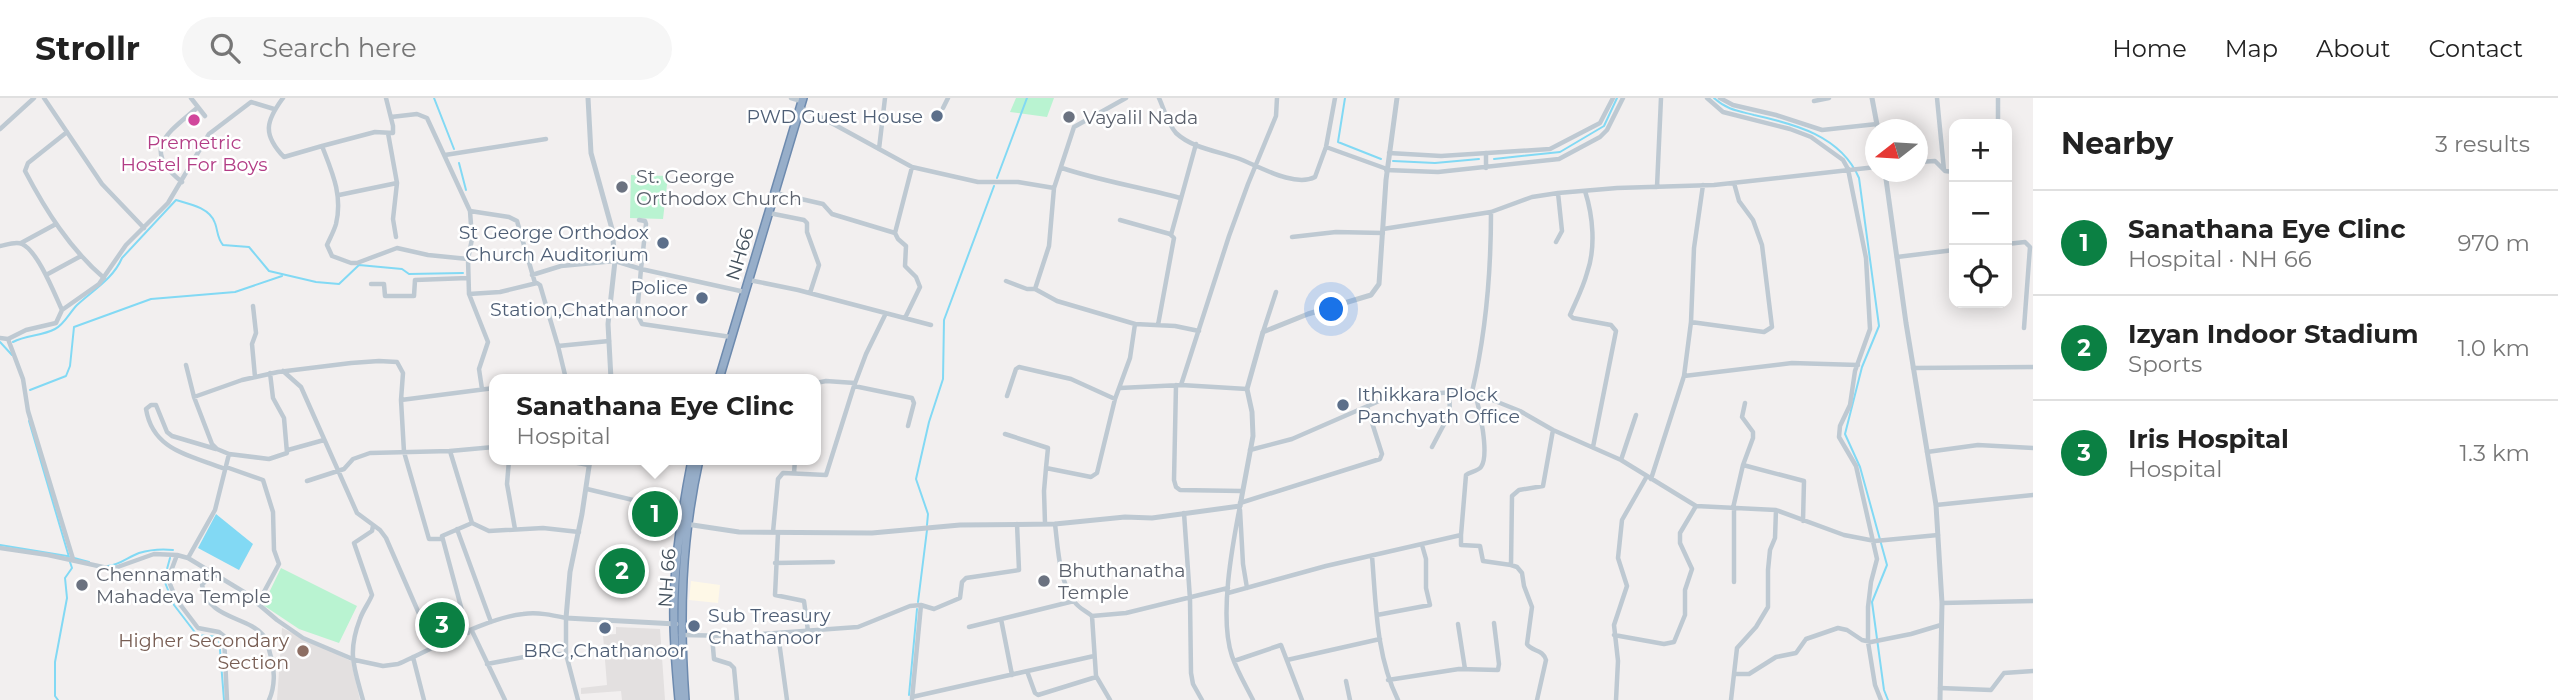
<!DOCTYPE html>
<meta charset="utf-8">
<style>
:root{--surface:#fff;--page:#f6f6f6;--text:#222;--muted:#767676;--line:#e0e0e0;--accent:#0b8043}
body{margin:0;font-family:Montserrat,sans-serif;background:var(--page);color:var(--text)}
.controls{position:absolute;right:21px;top:21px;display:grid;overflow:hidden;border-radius:14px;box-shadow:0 4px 18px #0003}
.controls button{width:63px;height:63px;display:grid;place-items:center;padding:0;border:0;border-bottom:2px solid var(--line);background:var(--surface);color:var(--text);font:35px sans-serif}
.compass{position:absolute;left:1865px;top:21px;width:63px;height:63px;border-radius:50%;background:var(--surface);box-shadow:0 4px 18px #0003;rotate:253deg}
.you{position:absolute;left:1332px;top:212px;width:24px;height:24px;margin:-18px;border:5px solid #fff;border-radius:50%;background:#1a73e8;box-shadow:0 0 0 10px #1a73e833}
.badge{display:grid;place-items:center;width:46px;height:46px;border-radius:50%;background:var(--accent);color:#fff;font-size:23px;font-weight:700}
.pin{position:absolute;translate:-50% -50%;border:4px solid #fff;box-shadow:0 2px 7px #0006}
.popup{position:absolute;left:489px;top:276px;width:332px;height:91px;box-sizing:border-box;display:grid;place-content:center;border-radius:14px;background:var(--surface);filter:drop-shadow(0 2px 5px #0005);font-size:23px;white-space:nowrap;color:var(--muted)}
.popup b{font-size:26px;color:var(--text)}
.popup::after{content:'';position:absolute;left:50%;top:100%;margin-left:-14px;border:14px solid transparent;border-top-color:var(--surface)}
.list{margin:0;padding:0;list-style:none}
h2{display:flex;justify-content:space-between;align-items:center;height:91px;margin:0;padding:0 28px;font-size:30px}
h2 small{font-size:23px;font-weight:400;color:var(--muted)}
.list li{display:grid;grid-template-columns:46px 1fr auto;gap:21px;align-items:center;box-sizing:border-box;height:105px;padding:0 28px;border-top:2px solid var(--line)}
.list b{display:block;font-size:26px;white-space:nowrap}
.list p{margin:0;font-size:23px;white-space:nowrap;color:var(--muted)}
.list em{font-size:23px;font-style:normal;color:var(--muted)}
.icon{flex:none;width:38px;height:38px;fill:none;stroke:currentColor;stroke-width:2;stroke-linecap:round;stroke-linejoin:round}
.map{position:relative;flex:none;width:2033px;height:602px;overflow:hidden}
header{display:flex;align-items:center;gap:42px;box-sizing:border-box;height:98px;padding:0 35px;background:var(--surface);border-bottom:2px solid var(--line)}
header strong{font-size:33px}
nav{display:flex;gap:38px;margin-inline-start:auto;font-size:24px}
.search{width:490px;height:63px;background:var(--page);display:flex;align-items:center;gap:18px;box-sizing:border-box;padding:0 24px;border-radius:38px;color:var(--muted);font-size:26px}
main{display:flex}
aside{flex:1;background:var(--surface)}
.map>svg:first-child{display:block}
.commercial{fill:#fef8e7}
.education{fill:#e3e0e0}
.green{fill:#b9f3d1}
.water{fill:#82d9f4}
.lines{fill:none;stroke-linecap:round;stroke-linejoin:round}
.stream{stroke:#82d9f4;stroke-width:2}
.trunk-casing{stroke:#6d8aae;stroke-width:10}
.minor{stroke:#bec9d2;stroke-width:4.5}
.tertiary{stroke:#bec9d2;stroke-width:5}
.trunk{stroke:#97aec9;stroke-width:7}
.service-dot{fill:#5c6f8a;stroke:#fff;stroke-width:2.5}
.worship-dot{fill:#6b7280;stroke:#fff;stroke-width:2.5}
.hotel-dot{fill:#d1479c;stroke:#fff;stroke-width:2.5}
.education-dot{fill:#8d6e63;stroke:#fff;stroke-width:2.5}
.labels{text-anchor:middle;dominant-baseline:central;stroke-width:5;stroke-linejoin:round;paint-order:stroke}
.service-label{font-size:19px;fill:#4e5e75;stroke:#fff;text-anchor:end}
.worship-label{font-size:19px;fill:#5b616d;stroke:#fff;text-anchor:start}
.hotel-label{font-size:19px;fill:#b23c85;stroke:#fff}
.street-label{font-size:19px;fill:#45525e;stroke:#fff}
.education-label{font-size:19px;fill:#785e54;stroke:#fff;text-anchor:end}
</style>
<header>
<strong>Strollr</strong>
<div class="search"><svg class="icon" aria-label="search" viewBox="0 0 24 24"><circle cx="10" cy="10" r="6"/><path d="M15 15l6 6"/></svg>Search here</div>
<nav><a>Home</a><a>Map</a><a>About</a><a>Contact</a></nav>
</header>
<main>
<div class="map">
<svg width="2033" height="602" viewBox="0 0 2033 602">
<rect width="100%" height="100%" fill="#f2efef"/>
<path class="commercial" d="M691 483 720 487 718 505 689 502Z"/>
<path class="education" d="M616 529 660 531 665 602H622L621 593 581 596V590L607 587 603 537 616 536Z
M282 530 351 563 360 602H277Z"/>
<path class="green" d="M1016 0H1054L1047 19 1010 14Z
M631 77 668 78 663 121 630 120Z
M603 459 638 463 635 486 609 482Z
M281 470 357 508 339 545 299 531 263 507Z"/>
<path class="water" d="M216 416 253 446 239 472 198 450Z"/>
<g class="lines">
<path class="stream" d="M434 0 454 51
M1345 0 1338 44 1381 61
M1714 0C1727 12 1739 13 1754 17 1795 26 1841 38 1859 80L1879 228 1862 269 1845 336 1860 369 1887 467 1872 504 1884 592 1888 602
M1494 61 1560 54 1604 28 1617 0
M1393 63 1435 65 1479 61
M459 65 466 92
M997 80 1027 0
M0 244 12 257
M13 244C26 237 42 238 55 231 64 227 70 214 77 207 93 192 113 181 122 160L176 102C190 106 210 110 215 125 218 133 217 140 223 147L249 149 269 173 316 184 339 186 359 167 402 171 409 176 463 175
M30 292 66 278 70 268 74 229 151 201 235 194 282 178
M29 323 69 459
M927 427 928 416 916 381 929 324 943 281 944 222 994 88
M0 447 67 458
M74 460 89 464
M170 460 164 482 174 507 197 537 219 539 224 602
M108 468C120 467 128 459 139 455 149 452 163 451 173 452
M918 504 927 432
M909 597 917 511
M58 602 55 598V564L67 500 65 480 72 470 70 464"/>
<defs>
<path id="trunk" d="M719 281 803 0
M679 602C676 570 673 538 674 505 675 458 683 408 692 362
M685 602C679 519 681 443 699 362"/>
</defs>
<use href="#trunk" class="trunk-casing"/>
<path class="minor" d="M44 0 102 86 144 130
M191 0 205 18
M283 0C266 23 262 36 284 59L322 48C332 74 343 97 336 126 334 133 330 140 327 147L332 158 351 165H357L397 150 428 157 468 161 469 196 500 194 537 185 540 187 558 248 609 243
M791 0 801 3
M1159 0C1164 11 1168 26 1176 35 1192 50 1217 53 1237 60 1257 67 1294 90 1315 79L1326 49 1335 0
M1707 0 1723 14 1790 31 1811 39 1843 62 1848 71 1866 160 1870 231 1855 273 1850 307 1840 328 1839 339 1856 368 1877 461 1871 484 1868 509V544L1875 587 1881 602
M1720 0 1733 7 1776 17 1822 32 1877 26
M1937 0 1944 72
M1814 3 1829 0
M800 10 815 16 912 69 978 84H1018L1054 90
M943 10 948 0
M391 19 417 16 427 20 470 113 509 119 517 123 535 185
M1998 26V0
M0 31 34 0
M67 34 28 65 25 73C46 113 70 151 104 180
M388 35 397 85 393 121 396 139
M322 48 375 34 393 35V28L386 0
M1326 49 1387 71
M879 51 885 0
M1389 55 1441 58 1550 51 1600 25 1613 0
M1486 55V70
M445 57 546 41
M1918 64 1935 63 1945 73 1954 74
M1062 70C1101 83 1140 89 1180 100
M1386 72 1438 74 1559 61 1600 39 1607 32 1623 0
M182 84C140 51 168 35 198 9
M1657 89 1661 0
M1585 93C1593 118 1596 150 1587 175 1583 190 1576 203 1570 217L1573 220 1611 227 1616 233 1593 349
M775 95 823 106 832 116 895 135
M339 97 397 85
M769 115 804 122 807 125V134L819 167 810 195
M639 122 645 123 646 126 641 171 745 194
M1120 122 1170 136 1174 140 1158 227
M1383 131 1491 114 1532 99 1558 95 1617 90 1714 87 1876 69
M1171 137 1196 46
M1292 139 1336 134 1383 135
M1556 144 1562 133 1558 95
M21 145 56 126
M2007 146 2025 144 2030 149 2024 230
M0 148C6 147 16 143 22 146 38 153 55 197 62 212
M1897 159 1954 152
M468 161 472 141 470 113
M46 177 81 158
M532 177 561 168 615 163 641 171 637 216 642 226 731 239
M749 182 798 192 931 227
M1006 183 1027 191H1035
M371 186H384L385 198H414L415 182 468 180
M469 196 488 244 479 271 482 291
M253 208 256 235 252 246 255 279
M905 220 920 189 916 179 905 168 906 148 898 141 895 135 912 69
M1691 224 1764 234 1772 229 1762 147 1753 122 1739 103 1734 85
M1135 226 1175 228 1199 233
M1263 234 1276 194
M0 240 8 241 26 232 56 225 62 212 99 186 126 147 168 105 209 36 251 4 274 11
M8 241 23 281 28 313 73 461
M558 248 566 281
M186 267 194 299 212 346 217 351 229 356 215 412 188 460
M1913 270 2033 269
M283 273 301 289 357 415 380 432 386 440 434 550
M1684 278 1792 265 1858 267
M816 285 826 283 855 285
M1176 287 1174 382 1176 389 1180 392 1241 393
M1181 287 1229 138 1248 86 1276 18 1277 0
M854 288 866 256 886 215
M1120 290 1181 287 1247 291
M1472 294C1486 235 1491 175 1491 114
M1007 298 1016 271 1019 269 1071 281 1115 301
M194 299 242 282 278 274 351 265 379 263 397 264 403 275 401 302 404 354 429 441H441
M401 302 494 290
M1005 336 1048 350 1046 370
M1432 349 1450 315 1449 293
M216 351 172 338 167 334 156 307H151L146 311C153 353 190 357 225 371
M288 352 324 342
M1250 352 1292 341 1386 300 1463 293 1475 295 1520 313 1553 332 1621 362 1696 408 1776 412 1844 437 1875 443 1938 437
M450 353 472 425
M1927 354 1978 347 2033 350
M229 356 269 361 287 355 284 320 273 300 270 275
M509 362 507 386 515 431
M561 362 589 367
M1621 362 1636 317
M1743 367 1804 383 1803 423
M226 369 263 382 273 414 274 452 279 466 258 505
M794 375 795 362
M1651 381 1684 278 1691 224 1694 150 1703 87
M307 383 344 371 353 361 370 355 450 353 494 349
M587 391 683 414
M1240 405 1380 361 1382 356 1367 309
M1936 407 2033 397
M1240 408C1232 449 1219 519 1232 558 1237 573 1246 588 1253 602
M1733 410 1743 367 1753 340V334L1742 319 1745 305
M1734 410V484
M1240 412 1243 466 1247 490
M1184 415 1190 501 1191 575 1193 586 1202 602
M1045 425 1044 393 1046 370 1091 379 1097 375 1115 301 1130 260 1135 226 1057 203 1035 191 1049 148 1054 90 1074 29 1126 0
M1055 426C1058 450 1059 483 1074 503 1078 510 1086 513 1092 518L1096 578 1110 602
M457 431 491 524
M773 434 778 381 783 375 826 377 854 288 912 300 914 305 908 328
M778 435 775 497 804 503 808 533
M1461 437V447L1480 448 1483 463 1511 467 1517 469 1522 475 1524 488 1532 509 1527 546C1532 554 1543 551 1546 562L1537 602
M0 450 48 457 112 471 154 456 177 457 188 460 244 494 277 522 303 540 355 562 383 568 398 566C435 550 485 520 523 516 538 514 552 517 566 520V556L578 602
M177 457 168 481 176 501 198 530 219 534 224 538 227 602
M1372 458C1376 506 1376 558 1398 602
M775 465 833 464
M1511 467 1512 398 1519 392 1543 388 1553 332
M213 474 202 487C209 523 247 517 264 538 268 543 269 553 271 559 275 572 275 589 269 602
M1228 495 1326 468 1461 437 1466 377C1470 374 1478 373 1481 369 1490 357 1479 309 1475 295
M1942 505 2033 503
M1377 517 1430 507 1426 490V461L1422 447
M1092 518 1126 515 1228 490
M1001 521 1012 577
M1458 526 1465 571
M969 529 1074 503
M472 533 505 602
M468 535 442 438 472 425 489 433 543 430 579 434
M778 536 787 602
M681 537 736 538 858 529 910 508 921 507 934 511 960 500 962 484 966 480 1019 472 1017 426
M1614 537 1664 546 1674 544 1685 517V492L1692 471 1680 445V435L1696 408
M712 538 714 561 730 566 734 570 737 602
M413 559 424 602
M1287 562 1380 541
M1234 563 1281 547 1302 602
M487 566 540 556H566
M1027 573 1035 595 1038 597 1096 579
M1734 576H1749L1776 559 1796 555 1806 541 1838 530 1847 532 1862 542 1871 544 1911 536 1941 527
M1388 582 1459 571 1498 572 1499 566 1494 525
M1346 583 1350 602
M1940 590 1991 592 2004 575 2033 573
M912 599 1094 558
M912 601 921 507
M363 602C354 569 347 555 360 521 363 512 369 505 372 497L354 445 372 433 373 428
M1616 602 1618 563 1614 527 1627 488 1618 460 1622 422 1647 378
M1731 602 1737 550 1756 529 1768 509V472L1770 452 1775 440 1776 412"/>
<path class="tertiary" d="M588 0 591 55 612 131 615 163 608 226 611 281
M1872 0 1878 32
M1885 74 1906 225 1936 407 1942 505 1940 602
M590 362 582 416 570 474 566 520 676 526
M686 426 739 434 872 435 960 427 1055 426 1125 419 1152 420 1240 408 1253 338 1252 314 1247 291 1263 234 1308 216 1371 197 1379 186 1386 82 1397 0"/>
<use href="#trunk" class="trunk"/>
</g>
<g class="service-dot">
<circle cx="937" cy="18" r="7"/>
<circle cx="663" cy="145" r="7"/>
<circle cx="702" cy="200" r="7"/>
<circle cx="1343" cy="307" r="7"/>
<circle cx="694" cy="528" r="7"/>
<circle cx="605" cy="530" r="7"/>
</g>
<g class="worship-dot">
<circle cx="1069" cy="19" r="7"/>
<circle cx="622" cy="89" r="7"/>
<circle cx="1044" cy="483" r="7"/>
<circle cx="82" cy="487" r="7"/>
</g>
<circle class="hotel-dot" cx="194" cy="22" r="7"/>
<circle class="education-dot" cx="303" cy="553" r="7"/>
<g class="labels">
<g class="service-label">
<text x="923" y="18">PWD Guest House</text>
<text x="649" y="134">St George Orthodox<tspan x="649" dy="22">Church Auditorium</tspan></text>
<text x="688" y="189">Police<tspan x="688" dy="22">Station,Chathannoor</tspan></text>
<text x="1357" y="296" text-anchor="start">Ithikkara Plock<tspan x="1357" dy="22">Panchyath Office</tspan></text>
<text x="708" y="517" text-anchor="start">Sub Treasury<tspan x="708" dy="22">Chathanoor</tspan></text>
<text x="605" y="552" text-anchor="middle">BRC ,Chathanoor</text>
</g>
<g class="worship-label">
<text x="1083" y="19">Vayalil Nada</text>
<text x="636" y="78">St. George<tspan x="636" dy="22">Orthodox Church</tspan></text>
<text x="1058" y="472">Bhuthanatha<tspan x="1058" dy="22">Temple</tspan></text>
<text x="96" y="476">Chennamath<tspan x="96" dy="22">Mahadeva Temple</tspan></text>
</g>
<g class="hotel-label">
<text x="194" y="44">Premetric<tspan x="194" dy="22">Hostel For Boys</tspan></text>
</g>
<g class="street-label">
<text transform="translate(740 156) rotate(-73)">NH66</text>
<text transform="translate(667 480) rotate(-86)">NH 66</text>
</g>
<g class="education-label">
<text x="289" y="542">Higher Secondary<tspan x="289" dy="22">Section</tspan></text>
</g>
</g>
</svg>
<div class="controls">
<button>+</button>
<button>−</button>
<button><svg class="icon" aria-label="locate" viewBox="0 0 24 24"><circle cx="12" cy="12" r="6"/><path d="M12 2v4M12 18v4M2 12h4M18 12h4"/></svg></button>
</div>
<svg class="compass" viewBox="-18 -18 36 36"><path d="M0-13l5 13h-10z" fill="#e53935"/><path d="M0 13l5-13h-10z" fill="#767676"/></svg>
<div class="you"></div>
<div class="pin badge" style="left:655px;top:416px">1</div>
<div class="popup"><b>Sanathana Eye Clinc</b>Hospital</div>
<div class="pin badge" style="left:622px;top:473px">2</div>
<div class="pin badge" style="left:442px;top:527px">3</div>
</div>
<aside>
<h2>Nearby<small>3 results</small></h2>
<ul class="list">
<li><span class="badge">1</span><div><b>Sanathana Eye Clinc</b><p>Hospital · NH 66</p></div><em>970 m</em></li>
<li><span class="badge">2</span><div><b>Izyan Indoor Stadium</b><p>Sports</p></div><em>1.0 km</em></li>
<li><span class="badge">3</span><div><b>Iris Hospital</b><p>Hospital</p></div><em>1.3 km</em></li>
</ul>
</aside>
</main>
